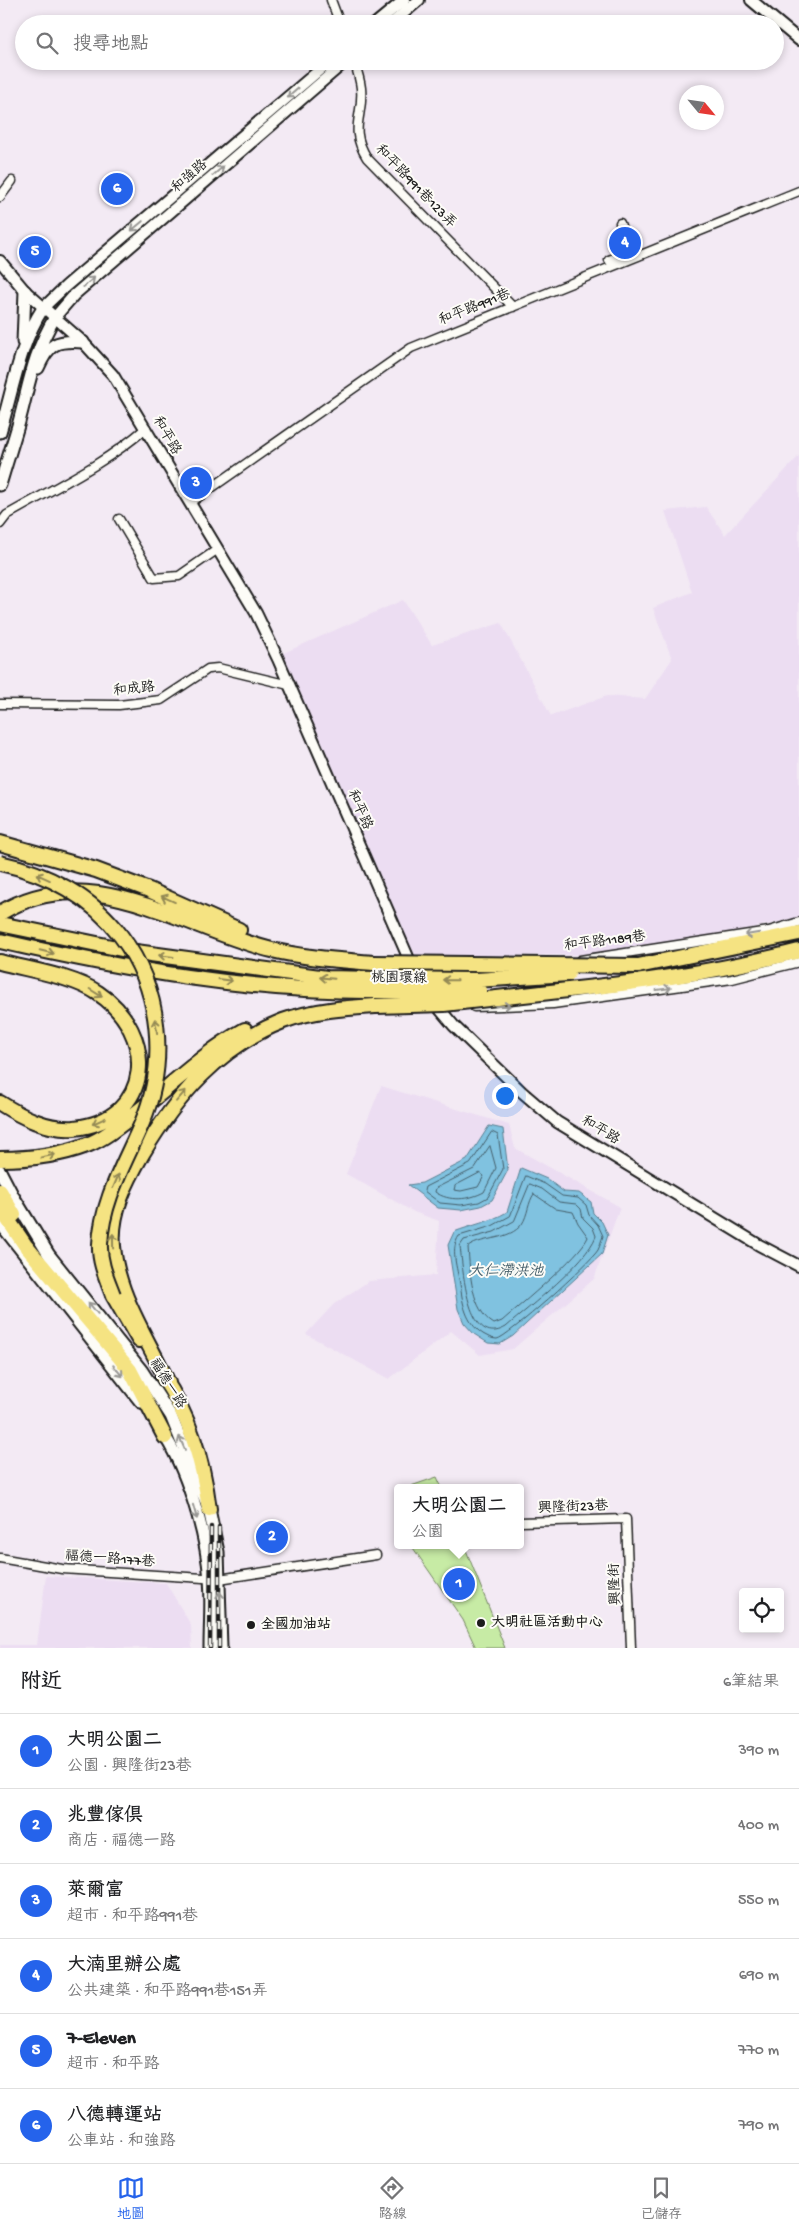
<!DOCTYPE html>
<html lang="zh-TW">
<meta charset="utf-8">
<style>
:root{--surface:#fff;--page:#f6f6f6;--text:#202124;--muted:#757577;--line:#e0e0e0;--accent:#2563eb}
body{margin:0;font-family:"Gochi Hand","LXGW WenKai TC",sans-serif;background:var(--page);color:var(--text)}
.controls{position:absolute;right:15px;bottom:15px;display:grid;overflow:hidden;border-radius:5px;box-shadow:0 2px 8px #0003}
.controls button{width:45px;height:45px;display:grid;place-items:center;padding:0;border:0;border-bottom:1px solid var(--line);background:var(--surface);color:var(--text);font:25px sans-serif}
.compass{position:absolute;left:679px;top:85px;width:45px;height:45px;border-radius:50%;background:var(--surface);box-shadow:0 2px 8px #0003;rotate:119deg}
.you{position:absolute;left:504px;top:1095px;width:18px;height:18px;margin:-12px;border:4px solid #fff;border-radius:50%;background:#1a73e8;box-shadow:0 0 0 8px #1a73e833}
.badge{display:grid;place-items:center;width:32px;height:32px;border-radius:50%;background:var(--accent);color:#fff;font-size:16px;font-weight:700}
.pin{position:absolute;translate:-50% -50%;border:2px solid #fff;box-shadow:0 1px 5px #0006}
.popup{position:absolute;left:394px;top:1484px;width:130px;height:65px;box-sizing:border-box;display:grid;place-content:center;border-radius:5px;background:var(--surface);filter:drop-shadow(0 1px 4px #0005);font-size:16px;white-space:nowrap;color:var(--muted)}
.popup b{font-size:19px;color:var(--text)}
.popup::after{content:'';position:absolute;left:50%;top:100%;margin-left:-10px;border:10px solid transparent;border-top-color:var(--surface)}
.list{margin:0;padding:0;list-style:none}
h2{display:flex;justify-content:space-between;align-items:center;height:65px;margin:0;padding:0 20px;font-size:21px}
h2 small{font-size:16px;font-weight:400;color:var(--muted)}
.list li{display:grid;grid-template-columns:32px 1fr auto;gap:15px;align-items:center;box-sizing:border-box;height:75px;padding:0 20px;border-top:1px solid var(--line)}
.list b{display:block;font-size:19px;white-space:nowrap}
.list p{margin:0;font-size:16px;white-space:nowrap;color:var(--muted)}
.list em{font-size:16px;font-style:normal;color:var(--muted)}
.icon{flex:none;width:28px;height:28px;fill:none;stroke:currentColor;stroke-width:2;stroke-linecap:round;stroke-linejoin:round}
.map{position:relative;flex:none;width:799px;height:1648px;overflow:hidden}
.search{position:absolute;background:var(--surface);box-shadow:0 2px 8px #0003;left:15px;right:15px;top:15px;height:55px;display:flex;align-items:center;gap:12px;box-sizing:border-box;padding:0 18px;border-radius:28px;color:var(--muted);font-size:19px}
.sheet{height:515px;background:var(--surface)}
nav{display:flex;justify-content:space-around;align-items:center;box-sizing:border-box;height:70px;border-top:1px solid var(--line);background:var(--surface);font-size:14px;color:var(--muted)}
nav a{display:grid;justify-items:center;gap:2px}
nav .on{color:var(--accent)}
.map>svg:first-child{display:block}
.built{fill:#ecddf2}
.green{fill:#c7eba5;stroke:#728460}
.water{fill:#80c2e0;stroke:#588092}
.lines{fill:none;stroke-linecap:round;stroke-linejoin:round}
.shore{stroke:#445e6a;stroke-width:1}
.minor-casing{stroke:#1c1c1c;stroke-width:11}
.tertiary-casing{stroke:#1c1c1c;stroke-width:14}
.secondary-casing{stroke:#1c1c1c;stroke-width:15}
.motorway-casing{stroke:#1c1c1c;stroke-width:18}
.minor{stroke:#fdfcf7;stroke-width:8}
.tertiary{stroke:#fdfcf7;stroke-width:10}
.secondary{stroke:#fdfcf7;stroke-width:11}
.motorway{stroke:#f5e382;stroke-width:14}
.rail-casing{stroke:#1c1c1c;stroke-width:4.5}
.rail{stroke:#fdfcf7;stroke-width:2.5;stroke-dasharray:8;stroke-linecap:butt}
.motorway-bridge-casing{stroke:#1c1c1c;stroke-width:18;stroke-linecap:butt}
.motorway-bridge{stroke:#f5e382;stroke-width:14}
.oneway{stroke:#989794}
.oneway2{stroke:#938954}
.poi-dot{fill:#1c1c1c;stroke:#fdfcf7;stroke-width:2}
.labels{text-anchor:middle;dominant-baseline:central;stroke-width:4;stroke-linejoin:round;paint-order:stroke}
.street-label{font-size:14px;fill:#1c1c1c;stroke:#fdfcf7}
.poi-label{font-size:14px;font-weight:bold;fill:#1c1c1c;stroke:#fdfcf7;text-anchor:start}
.water-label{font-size:15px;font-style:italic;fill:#445e6a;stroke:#fdfcf7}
</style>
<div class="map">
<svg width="799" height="1648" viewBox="0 0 799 1648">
<rect width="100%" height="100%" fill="#f3eaf4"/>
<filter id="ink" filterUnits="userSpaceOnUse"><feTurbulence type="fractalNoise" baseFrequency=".02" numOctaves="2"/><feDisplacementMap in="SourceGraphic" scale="10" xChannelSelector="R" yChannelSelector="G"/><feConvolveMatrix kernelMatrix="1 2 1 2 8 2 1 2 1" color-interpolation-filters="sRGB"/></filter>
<g filter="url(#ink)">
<path class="built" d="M799 456V918L624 954 413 957 279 655 403 600 432 645 501 623 551 716 607 696 645 699 672 659 653 608 692 592 665 511 706 507 725 535Z
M381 1086 509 1125 515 1148 620 1207 594 1279 513 1349 480 1355 451 1331 389 1379 306 1334 334 1304 369 1281 436 1275 439 1221 414 1212 346 1174Z
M46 1576 166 1583 191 1625 192 1648H0V1645H37Z"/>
<path class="green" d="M437 1477 442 1488H411V1486Z
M411 1545H464L505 1648H476L463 1620Z"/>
<path class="water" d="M489 1126 503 1129 508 1170 492 1200 481 1206 461 1210 438 1208 408 1185 422 1183 467 1160Z
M521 1168 547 1179 564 1192 579 1193 591 1202 593 1213 602 1222 608 1235 602 1254 513 1336 500 1344 488 1343 474 1334 464 1323 458 1309 448 1245 454 1232C472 1225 490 1222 507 1212Z"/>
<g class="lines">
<path class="shore" d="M492 1132 498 1135 503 1169 488 1197 479 1202 461 1205 440 1203 424 1191 425 1187 470 1164Z
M490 1146 496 1168 484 1192C469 1200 449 1202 435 1192L436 1188 474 1169Z
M480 1173 484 1176 478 1187 461 1191 454 1190 455 1186Z
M526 1176 545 1184 562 1196 578 1198 586 1205 589 1215 598 1225 603 1236C601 1241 600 1246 598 1250 591 1262 507 1338 497 1339 491 1339 487 1336 483 1334 465 1322 463 1304 460 1284 457 1268 450 1249 459 1236L492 1226 510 1216Z
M530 1184 542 1189 559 1202 576 1204 581 1209 583 1218 593 1228 596 1236C586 1263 530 1306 506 1327 467 1350 463 1269 460 1246L464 1240 494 1232 514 1221Z
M534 1194 556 1209 573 1212 578 1223 588 1237C581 1255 520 1305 502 1321L494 1324C471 1310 470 1273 468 1247 484 1236 509 1241 522 1224 528 1215 528 1202 534 1194Z"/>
<defs>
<path id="minor" d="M331 0 340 24
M354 61C357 70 360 79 361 88 364 117 348 127 367 158L513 307
M0 197 12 181
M609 260 630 252 620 223
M190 503 411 348 799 191
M119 519 154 578 179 576 218 549
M0 524 7 515C54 488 105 464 146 428
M0 704 119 705 161 700 208 669 218 668 289 685
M580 960 769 931 799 922
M474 1007 553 1004 732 979 799 962
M520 1522 626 1519 631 1648
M0 1558 62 1569 219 1579 376 1555"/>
<path id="tertiary" d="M751 0 799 40
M375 24 404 0
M391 24 419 0
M0 261 25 291 83 342 113 375 256 613 278 659 412 966 422 983
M43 308 66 286 330 61
M55 317 74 295 346 61
M432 1000 454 1026 522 1092 557 1122 759 1245 799 1266"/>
<path id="secondary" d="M23 342 25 291
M38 368C49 343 56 340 83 342
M0 432C13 390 19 345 43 308
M0 485C6 464 13 443 19 422 30 381 33 354 55 317
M0 1171 13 1196 49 1255 142 1371 171 1416 209 1509 218 1552 221 1648
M0 1223 141 1402
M161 1430C187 1468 206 1533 210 1579 212 1601 210 1625 210 1648"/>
<path id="motorway" d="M0 843 96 870 149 890 239 930
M0 913C91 857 183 929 272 950 305 958 340 960 374 963
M0 924 136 952 327 978 376 979
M0 941C123 969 250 992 376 991
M0 962C29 970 73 976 98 993 158 1033 154 1120 74 1128 47 1130 22 1117 0 1103
M638 966 799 933
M568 990C648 982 721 971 799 951
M0 1159C30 1159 58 1156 87 1145 103 1139 118 1127 132 1116 169 1088 203 1053 245 1030
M0 1191 14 1215
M0 1208 25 1245 130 1370 165 1437
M113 1295 139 1340
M163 1377C190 1417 203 1461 209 1509
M168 1383C148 1339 117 1295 113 1246 110 1213 126 1182 142 1154 176 1097 219 1046 283 1021 313 1010 345 1008 376 1006"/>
</defs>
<use href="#minor" class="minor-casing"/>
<use href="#tertiary" class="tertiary-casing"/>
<use href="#secondary" class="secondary-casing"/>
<use href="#motorway" class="motorway-casing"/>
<use href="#minor" class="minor"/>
<use href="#tertiary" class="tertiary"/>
<use href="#secondary" class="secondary"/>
<use href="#motorway" class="motorway"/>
<defs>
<path id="rail" d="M219 1527V1648
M210 1648 211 1527"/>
</defs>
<use href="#rail" class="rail-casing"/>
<use href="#rail" class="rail"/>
<defs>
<path id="motorway-bridge" d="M0 863C47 873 92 897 121 936 161 989 168 1062 142 1123 125 1163 102 1200 100 1244 99 1262 107 1279 113 1295
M374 963 638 966
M376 979 476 980 568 974
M376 991 480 992
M376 1006 444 1004 568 990"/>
</defs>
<use href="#motorway-bridge" class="motorway-bridge-casing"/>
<use href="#motorway-bridge" class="motorway-bridge"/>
</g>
<defs><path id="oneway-shaft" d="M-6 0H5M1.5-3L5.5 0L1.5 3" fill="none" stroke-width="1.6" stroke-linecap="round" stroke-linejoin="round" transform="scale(1.25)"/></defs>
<g class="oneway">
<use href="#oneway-shaft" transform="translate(293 93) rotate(139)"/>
<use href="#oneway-shaft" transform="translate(218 171) rotate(-41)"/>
<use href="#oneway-shaft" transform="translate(137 226) rotate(140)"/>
<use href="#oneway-shaft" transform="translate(89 282) rotate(-41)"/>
<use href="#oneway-shaft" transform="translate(752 934) rotate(171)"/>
<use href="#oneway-shaft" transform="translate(664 989) rotate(-8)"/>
<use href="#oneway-shaft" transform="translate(503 1006) rotate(-2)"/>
<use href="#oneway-shaft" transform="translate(93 1308) rotate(-129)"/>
<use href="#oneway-shaft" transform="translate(118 1371) rotate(50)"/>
<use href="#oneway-shaft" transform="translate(182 1443) rotate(-113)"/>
<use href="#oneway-shaft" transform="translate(195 1512) rotate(74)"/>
<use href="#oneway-shaft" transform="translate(220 1599) rotate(-92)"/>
</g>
<g class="oneway2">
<use href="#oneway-shaft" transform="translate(43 877) rotate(-156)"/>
<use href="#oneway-shaft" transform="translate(168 899) rotate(-156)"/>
<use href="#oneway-shaft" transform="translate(47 952) rotate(13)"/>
<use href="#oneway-shaft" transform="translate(166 956) rotate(-173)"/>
<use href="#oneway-shaft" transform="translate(327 978) rotate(-175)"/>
<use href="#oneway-shaft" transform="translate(225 980) rotate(7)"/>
<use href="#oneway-shaft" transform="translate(450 980) rotate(-179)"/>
<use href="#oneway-shaft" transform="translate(96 993) rotate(32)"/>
<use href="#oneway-shaft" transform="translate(156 1026) rotate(-99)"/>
<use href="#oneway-shaft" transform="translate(181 1096) rotate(-49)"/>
<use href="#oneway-shaft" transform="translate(99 1121) rotate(155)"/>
<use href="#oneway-shaft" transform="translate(48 1156) rotate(-11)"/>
<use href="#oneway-shaft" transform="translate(116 1181) rotate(-67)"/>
<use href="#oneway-shaft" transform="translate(113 1241) rotate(-91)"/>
</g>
</g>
<g class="poi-dot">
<circle cx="481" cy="1623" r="5"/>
<circle cx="251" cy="1625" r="5"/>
</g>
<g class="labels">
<g class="street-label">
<text transform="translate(190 177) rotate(-41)">和強路</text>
<text transform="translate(415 187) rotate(46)">和平路991巷123弄</text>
<text transform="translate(475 308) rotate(-22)">和平路991巷</text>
<text transform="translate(166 436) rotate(60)">和平路</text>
<text transform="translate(134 690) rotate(-6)">和成路</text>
<text transform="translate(359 810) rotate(66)">和平路</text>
<text transform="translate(605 942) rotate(-7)">和平路1189巷</text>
<text transform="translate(399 979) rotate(1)">桃園環線</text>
<text transform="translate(600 1131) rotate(31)">和平路</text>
<text transform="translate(167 1384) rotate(58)">福德一路</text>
<text transform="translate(573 1508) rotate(-2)">興隆街23巷</text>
<text transform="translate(110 1560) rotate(4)">福德一路177巷</text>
<text transform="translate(616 1584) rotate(-92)">興隆街</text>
</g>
<g class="poi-label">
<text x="491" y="1623">大明社區活動中心</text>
<text x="261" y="1625">全國加油站</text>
</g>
<g class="water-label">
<text x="506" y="1272">大仁滯洪池</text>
</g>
</g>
</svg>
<div class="controls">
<button><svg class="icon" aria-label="locate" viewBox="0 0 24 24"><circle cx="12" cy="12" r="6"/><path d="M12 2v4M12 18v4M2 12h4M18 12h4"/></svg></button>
</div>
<svg class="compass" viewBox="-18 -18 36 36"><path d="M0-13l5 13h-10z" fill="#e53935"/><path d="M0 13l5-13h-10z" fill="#757577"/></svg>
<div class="you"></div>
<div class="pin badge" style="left:459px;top:1584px">1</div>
<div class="popup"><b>大明公園二</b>公園</div>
<div class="pin badge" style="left:272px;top:1537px">2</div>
<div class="pin badge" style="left:196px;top:483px">3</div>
<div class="pin badge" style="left:625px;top:243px">4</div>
<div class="pin badge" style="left:35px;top:252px">5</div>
<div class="pin badge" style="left:117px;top:189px">6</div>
<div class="search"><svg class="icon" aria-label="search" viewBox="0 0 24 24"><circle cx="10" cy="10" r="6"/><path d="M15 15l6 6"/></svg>搜尋地點</div>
</div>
<section class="sheet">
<h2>附近<small>6筆結果</small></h2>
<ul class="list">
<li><span class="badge">1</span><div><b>大明公園二</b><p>公園 · 興隆街23巷</p></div><em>390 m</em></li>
<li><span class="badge">2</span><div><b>兆豐傢俱</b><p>商店 · 福德一路</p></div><em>400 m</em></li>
<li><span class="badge">3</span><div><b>萊爾富</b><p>超市 · 和平路991巷</p></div><em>550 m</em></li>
<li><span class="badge">4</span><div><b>大湳里辦公處</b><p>公共建築 · 和平路991巷151弄</p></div><em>690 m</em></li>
<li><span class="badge">5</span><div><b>7-Eleven</b><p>超市 · 和平路</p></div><em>770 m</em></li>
<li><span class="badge">6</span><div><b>八德轉運站</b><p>公車站 · 和強路</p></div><em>790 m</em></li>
</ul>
</section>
<nav>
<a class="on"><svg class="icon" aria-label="map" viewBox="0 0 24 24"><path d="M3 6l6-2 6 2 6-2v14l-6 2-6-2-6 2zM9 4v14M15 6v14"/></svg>地圖</a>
<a><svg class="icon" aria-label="directions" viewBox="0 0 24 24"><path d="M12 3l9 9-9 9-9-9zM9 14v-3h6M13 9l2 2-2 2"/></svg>路線</a>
<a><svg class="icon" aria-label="saved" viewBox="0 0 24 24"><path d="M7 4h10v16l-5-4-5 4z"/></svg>已儲存</a>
</nav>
